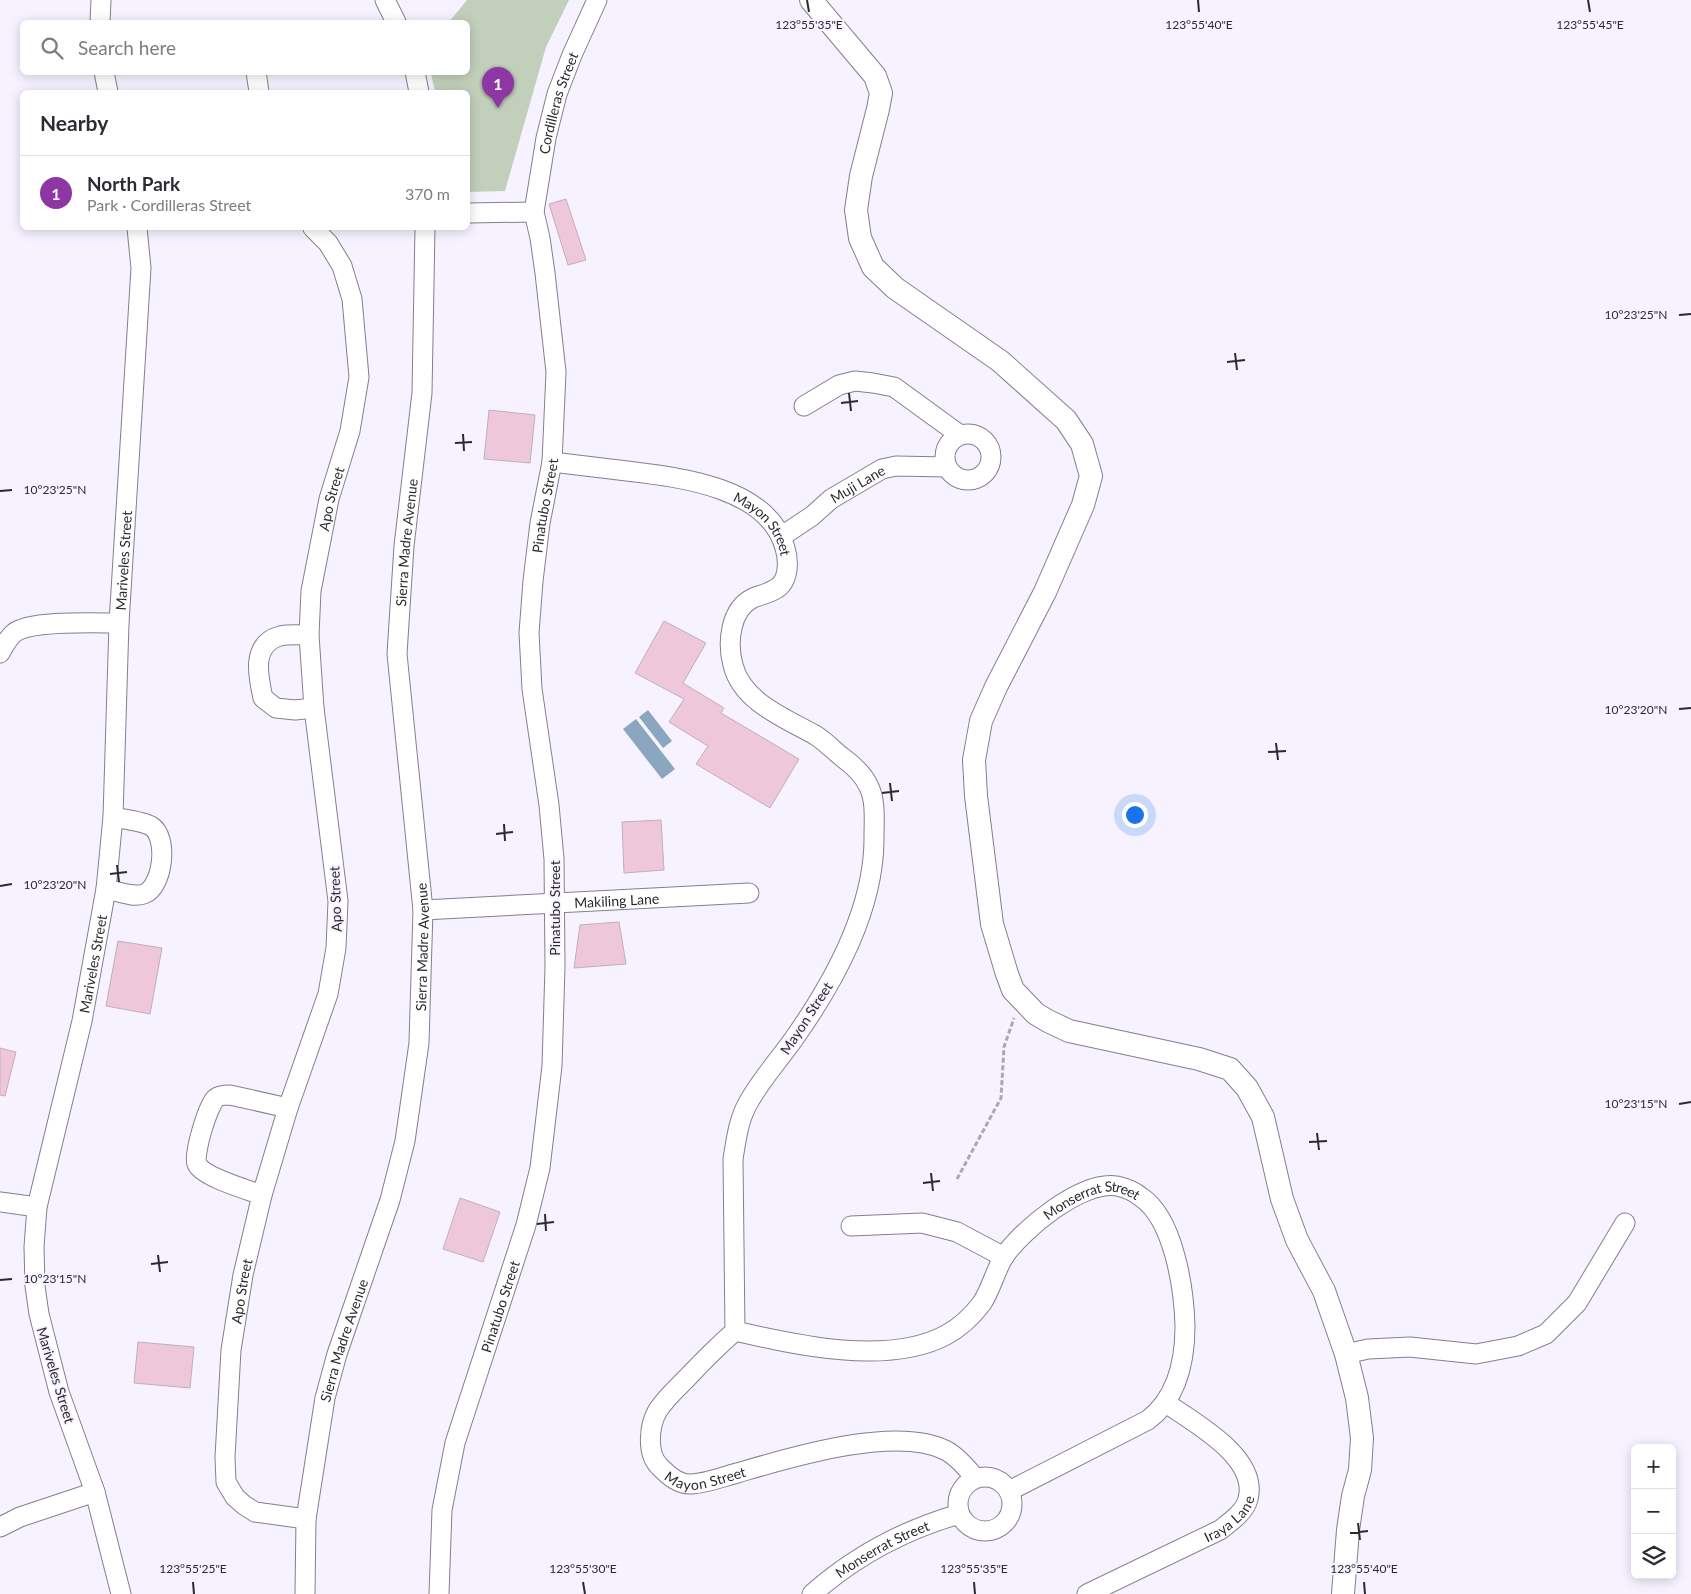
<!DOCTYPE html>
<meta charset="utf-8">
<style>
:root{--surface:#fff;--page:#f7f7f7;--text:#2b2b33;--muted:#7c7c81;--line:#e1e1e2;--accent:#8e37a4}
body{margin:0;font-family:Lato,sans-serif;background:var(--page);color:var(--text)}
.controls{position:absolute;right:15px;bottom:15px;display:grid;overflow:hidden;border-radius:8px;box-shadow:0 2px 12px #0003}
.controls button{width:45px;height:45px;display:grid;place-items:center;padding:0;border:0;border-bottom:1px solid var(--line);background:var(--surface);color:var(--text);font:25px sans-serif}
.you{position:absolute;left:1134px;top:814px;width:18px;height:18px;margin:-12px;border:4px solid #fff;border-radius:50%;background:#1a73e8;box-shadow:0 0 0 8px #1a73e833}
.badge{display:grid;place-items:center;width:32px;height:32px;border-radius:50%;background:var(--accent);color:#fff;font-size:16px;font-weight:700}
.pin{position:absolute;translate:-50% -41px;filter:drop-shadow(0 1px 2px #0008)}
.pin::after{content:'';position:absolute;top:26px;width:18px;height:15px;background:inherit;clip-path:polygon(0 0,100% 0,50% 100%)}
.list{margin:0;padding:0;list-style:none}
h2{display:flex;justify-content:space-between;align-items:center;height:65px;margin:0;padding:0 20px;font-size:21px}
h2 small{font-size:16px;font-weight:400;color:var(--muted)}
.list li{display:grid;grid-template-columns:32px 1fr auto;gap:15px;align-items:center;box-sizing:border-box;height:75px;padding:0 20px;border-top:1px solid var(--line)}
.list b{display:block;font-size:19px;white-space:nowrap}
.list p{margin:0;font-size:16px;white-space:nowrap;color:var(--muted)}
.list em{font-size:16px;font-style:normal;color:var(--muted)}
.icon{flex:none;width:28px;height:28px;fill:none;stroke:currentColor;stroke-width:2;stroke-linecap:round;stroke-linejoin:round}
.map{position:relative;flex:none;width:1691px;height:1594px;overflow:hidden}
.search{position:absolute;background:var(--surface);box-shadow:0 2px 12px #0003;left:20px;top:20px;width:450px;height:55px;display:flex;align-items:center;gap:12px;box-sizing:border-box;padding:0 18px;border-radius:8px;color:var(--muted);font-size:19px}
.panel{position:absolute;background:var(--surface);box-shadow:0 2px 12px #0003;left:20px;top:90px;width:450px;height:140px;border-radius:8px}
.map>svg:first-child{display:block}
.green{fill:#c2d0bb}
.water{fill:#8ba7c0}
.building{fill:#eec8da;stroke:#c1afb7}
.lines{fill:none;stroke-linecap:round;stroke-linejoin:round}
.minor-casing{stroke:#857f8d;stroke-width:21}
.tertiary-casing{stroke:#857f8d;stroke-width:24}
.path{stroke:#aca8b3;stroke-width:3;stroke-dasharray:5 2.5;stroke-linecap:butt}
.minor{stroke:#fff;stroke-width:19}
.tertiary{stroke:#fff;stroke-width:22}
.ticks{fill:none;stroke:#2c292f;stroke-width:2}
.labels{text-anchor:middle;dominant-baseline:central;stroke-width:4;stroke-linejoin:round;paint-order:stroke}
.street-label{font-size:14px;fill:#2c292f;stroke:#f7f2ff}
.ticks-label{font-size:12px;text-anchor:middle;fill:#2c292f;stroke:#f7f2ff;stroke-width:4;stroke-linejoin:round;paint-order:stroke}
</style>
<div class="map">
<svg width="1691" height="1594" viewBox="0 0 1691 1594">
<rect width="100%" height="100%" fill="#f7f2ff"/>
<path class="green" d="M467 0H569L546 47 505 191 468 192V92H435L431 73 468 72V22H449Z"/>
<path class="water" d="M648 710 672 741 663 748 639 717Z
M636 719 675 769 662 779 623 729Z"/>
<path class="building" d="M566 199 586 260 568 265 549 204Z
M489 410 535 415 530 463 484 459Z
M664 621 706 643 683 683 724 708 721 713 799 759 770 808 696 764 708 746 669 722 684 699 635 673Z
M661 820 664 870 624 873 622 822Z
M619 922 626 964 574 968 580 925Z
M118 941 162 948 150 1014 106 1006Z
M0 1048 16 1052 5 1096 0 1095Z
M460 1198 500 1212 483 1262 443 1249Z
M138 1342 194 1347 190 1388 134 1383Z"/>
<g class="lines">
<defs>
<g id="minor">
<path d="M385 0 396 22"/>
<path d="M100 22 101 0"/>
<path d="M104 72 108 92"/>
<path d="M256 72 259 92"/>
<path d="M415 72 419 92"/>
<path d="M468 213 534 212"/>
<path d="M804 406 839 385 855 381 873 383 894 387 960 435"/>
<circle cx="968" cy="457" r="23"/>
<path id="s1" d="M552 462C577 465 602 468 627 471 678 477 769 487 785 548 788 558 789 572 783 582 777 592 763 594 753 598 730 609 727 643 733 665 742 702 785 718 815 735 825 741 833 750 842 757 853 765 864 775 869 787 876 801 874 821 874 836 875 909 834 982 793 1040 778 1061 759 1082 747 1105 738 1122 736 1141 733 1159L735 1331C718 1346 702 1362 686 1379 676 1389 666 1398 658 1410 649 1425 646 1454 660 1467 669 1476 679 1485 692 1484 708 1483 722 1477 737 1473 789 1458 895 1425 945 1450 957 1456 967 1468 975 1478"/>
<path id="s2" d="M782 536 812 516 831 499 882 469 896 466 947 467"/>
<path d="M309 635C300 635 289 634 280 636 251 644 258 676 263 698L276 708 295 710 314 708"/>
<path d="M0 653C4 646 8 638 14 633 30 620 96 623 119 623"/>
<path d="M106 889C117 891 133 898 144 894 163 887 169 837 151 826 143 821 123 819 113 817"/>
<path id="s3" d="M423 910 749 893"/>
<path d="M262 1195C248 1190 203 1177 197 1164 193 1154 208 1105 216 1098 220 1095 225 1095 230 1095L288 1108"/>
<path d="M0 1202 37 1207"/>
<path d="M851 1226 922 1223 957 1232 1004 1257"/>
<path id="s4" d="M735 1331C796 1345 888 1366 946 1335 959 1328 973 1315 982 1303 991 1289 995 1272 1003 1258 1021 1230 1082 1180 1117 1186 1126 1188 1135 1192 1141 1197 1174 1219 1184 1289 1185 1326 1185 1361 1177 1398 1148 1420L1009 1491"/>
<path d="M1346 1354 1368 1349 1410 1347 1476 1354 1518 1346 1546 1334 1577 1303 1625 1223"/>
<circle cx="985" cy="1504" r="27"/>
<path id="s5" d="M306 1519 255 1512 244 1505 235 1497 226 1482 225 1457 231 1350 243 1275 262 1195 288 1108 328 994 336 948 338 901 314 708 309 635 311 591 329 499 350 431 359 377 352 299 342 266 328 243 313 228"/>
<path d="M0 1527 20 1517 95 1492"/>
<path id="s6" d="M121 1594 95 1492 59 1392 39 1314 35 1286 34 1247 37 1207 82 1021 106 889 113 817 119 623 141 268 137 228"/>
<path id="s7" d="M305 1594 306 1519 325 1398 337 1354 390 1200 405 1141 419 1043 423 910 397 654 404 546 422 393 425 228"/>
<path id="s8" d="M439 1594 442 1510 455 1443 526 1225 540 1168 552 1066 555 967 554 859 549 805 532 689 529 633 533 581 540 523 552 462 556 372 545 273 540 238 534 212 546 138 557 94 572 55 597 0"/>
<path id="s9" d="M812 1594C855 1556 904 1530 959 1514"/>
<path id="s10" d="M1087 1594 1220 1530C1230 1522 1245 1512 1248 1499 1259 1457 1194 1423 1166 1403"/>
</g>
<path id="tertiary" d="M811 0 875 76 881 93 878 109 861 176 856 210 860 238 873 267 895 288 1000 361 1066 420 1082 444 1091 476 1083 505 1045 592 996 687 981 721 974 760 976 796 992 924 1007 974 1013 990 1036 1014 1048 1021 1069 1031 1199 1059 1230 1069 1247 1088 1263 1117 1282 1199 1297 1240 1324 1291 1346 1354 1357 1398 1362 1438 1360 1470 1353 1496 1348 1530 1343 1594"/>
</defs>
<use href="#minor" class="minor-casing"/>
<use href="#tertiary" class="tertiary-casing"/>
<path class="path" d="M957 1179 1001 1098 1004 1047 1014 1018"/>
<use href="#minor" class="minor"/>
<use href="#tertiary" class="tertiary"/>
</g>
<path class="ticks" d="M807 0 809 12M1198 0 1199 12M1588 0 1590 12M1679 315 1691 314M1235 353 1237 370M1227 362 1245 360M849 393 851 411M841 403 858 401M463 434 464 451M455 443 472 442M0 491 12 490M1679 709 1691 708M1276 743 1278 760M1268 752 1286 751M890 783 892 801M882 793 899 791M504 824 505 841M496 834 513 832M117 865 119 882M110 874 127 872M0 886 12 884M1679 1104 1691 1102M1317 1133 1319 1150M1309 1142 1327 1141M931 1173 933 1191M923 1183 940 1181M545 1214 546 1231M537 1224 554 1222M158 1255 160 1272M151 1264 168 1262M0 1280 12 1279M1358 1523 1360 1540M1350 1533 1368 1531M193 1582 194 1594M583 1582 585 1594M974 1582 975 1594M1364 1582 1365 1594"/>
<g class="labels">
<g class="street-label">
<text stroke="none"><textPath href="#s8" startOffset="1514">Cordilleras Street</textPath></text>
<text stroke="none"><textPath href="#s2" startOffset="92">Muji Lane</textPath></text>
<text stroke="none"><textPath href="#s5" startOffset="1096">Apo Street</textPath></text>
<text stroke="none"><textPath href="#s8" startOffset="1106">Pinatubo Street</textPath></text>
<text stroke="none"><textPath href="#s1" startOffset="228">Mayon Street</textPath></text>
<text stroke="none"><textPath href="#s7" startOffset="1068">Sierra Madre Avenue</textPath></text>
<text stroke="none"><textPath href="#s6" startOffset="1054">Mariveles Street</textPath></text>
<text transform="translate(335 899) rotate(-92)">Apo Street</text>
<text stroke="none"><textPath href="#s3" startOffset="194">Makiling Lane</textPath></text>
<text transform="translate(554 908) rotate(-90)">Pinatubo Street</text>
<text stroke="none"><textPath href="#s7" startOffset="662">Sierra Madre Avenue</textPath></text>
<text stroke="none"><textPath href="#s6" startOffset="649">Mariveles Street</textPath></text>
<text transform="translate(806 1018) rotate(-57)">Mayon Street</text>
<text stroke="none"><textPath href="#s4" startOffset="425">Monserrat Street</textPath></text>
<text stroke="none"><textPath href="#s5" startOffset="286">Apo Street</textPath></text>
<text stroke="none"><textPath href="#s8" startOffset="296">Pinatubo Street</textPath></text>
<text stroke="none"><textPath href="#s7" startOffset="258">Sierra Madre Avenue</textPath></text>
<text transform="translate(56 1375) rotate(73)">Mariveles Street</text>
<text stroke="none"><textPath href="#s1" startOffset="1396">Mayon Street</textPath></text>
<text stroke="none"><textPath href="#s10" startOffset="162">Iraya Lane</textPath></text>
<text stroke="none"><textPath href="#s9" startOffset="84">Monserrat Street</textPath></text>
</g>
</g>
<g class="ticks-label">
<text x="809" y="29">123°55'35"E</text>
<text x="1199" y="29">123°55'40"E</text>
<text x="1590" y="29">123°55'45"E</text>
<text x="1636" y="319">10°23'25"N</text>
<text x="55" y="494">10°23'25"N</text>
<text x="1636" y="714">10°23'20"N</text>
<text x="55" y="889">10°23'20"N</text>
<text x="1636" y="1108">10°23'15"N</text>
<text x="55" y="1283">10°23'15"N</text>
<text x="193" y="1573">123°55'25"E</text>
<text x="583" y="1573">123°55'30"E</text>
<text x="974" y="1573">123°55'35"E</text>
<text x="1364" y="1573">123°55'40"E</text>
</g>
</svg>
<div class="controls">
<button>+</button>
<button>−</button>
<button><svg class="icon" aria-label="layers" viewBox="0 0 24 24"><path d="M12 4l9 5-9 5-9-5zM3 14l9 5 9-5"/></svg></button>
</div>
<div class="you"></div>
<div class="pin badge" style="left:498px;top:108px">1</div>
<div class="search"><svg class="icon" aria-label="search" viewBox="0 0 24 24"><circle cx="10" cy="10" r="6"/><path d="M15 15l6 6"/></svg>Search here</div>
<section class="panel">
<h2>Nearby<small></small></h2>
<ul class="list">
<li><span class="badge">1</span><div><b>North Park</b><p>Park · Cordilleras Street</p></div><em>370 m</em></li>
</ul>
</section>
</div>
